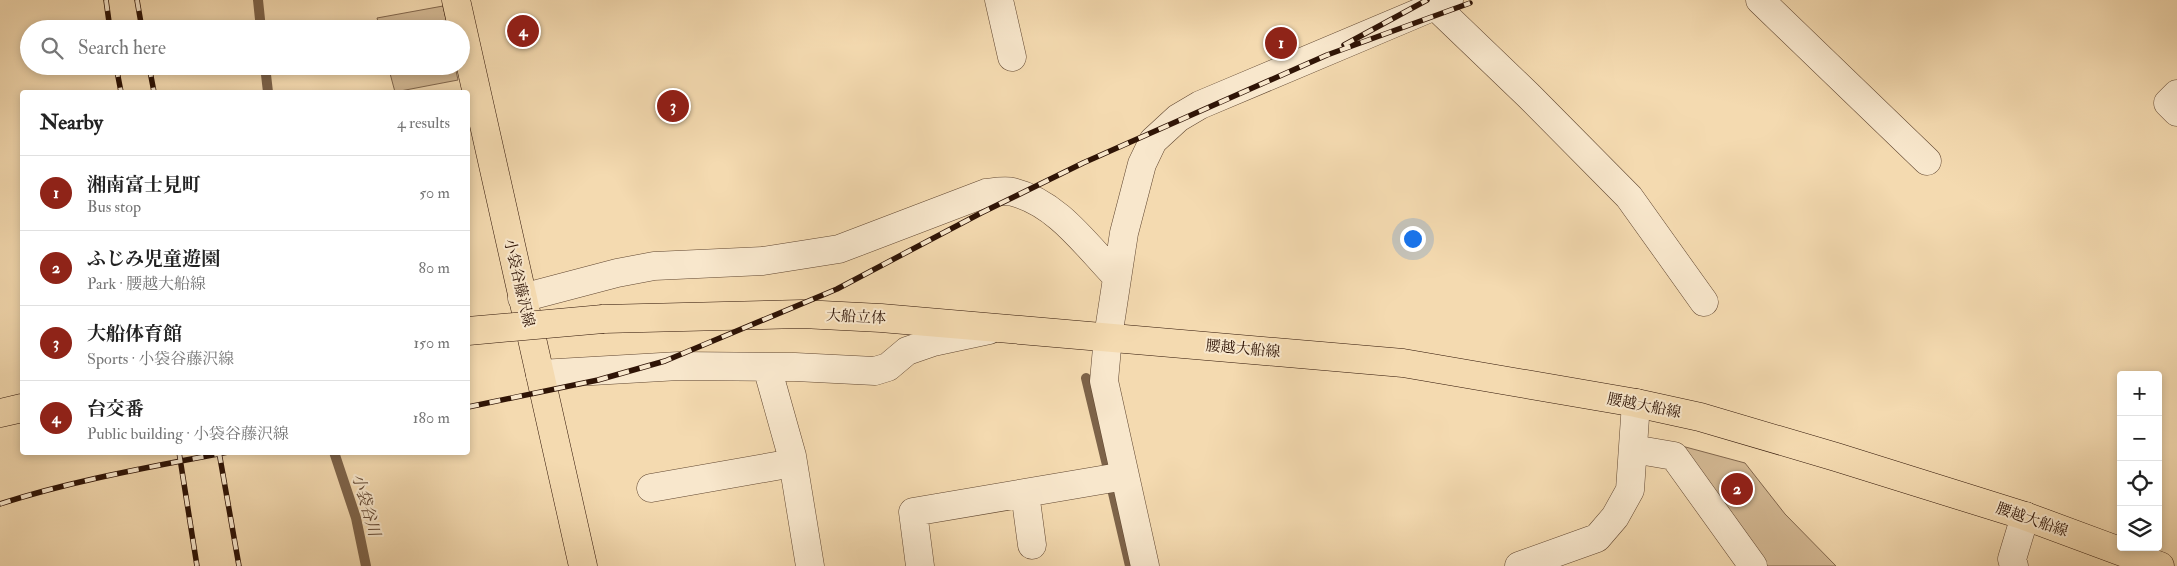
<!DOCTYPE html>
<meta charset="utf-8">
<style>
:root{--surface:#fff;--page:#f2f2f2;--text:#222;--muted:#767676;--line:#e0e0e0;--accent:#8f2418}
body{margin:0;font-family:"IM FELL Double Pica","Noto Serif JP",serif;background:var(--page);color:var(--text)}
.controls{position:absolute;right:15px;bottom:15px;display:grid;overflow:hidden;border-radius:5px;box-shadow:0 2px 8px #0003}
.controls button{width:45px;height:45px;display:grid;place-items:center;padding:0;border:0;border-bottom:1px solid var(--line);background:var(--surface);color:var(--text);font:25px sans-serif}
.you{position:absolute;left:1412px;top:238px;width:18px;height:18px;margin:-12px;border:4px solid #fff;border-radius:50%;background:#1a73e8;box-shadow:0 0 0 8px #1a73e833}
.badge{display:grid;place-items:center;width:32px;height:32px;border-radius:50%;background:var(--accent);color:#fff;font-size:16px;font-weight:700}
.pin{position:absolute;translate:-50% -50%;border:2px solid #fff;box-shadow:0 1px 5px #0006}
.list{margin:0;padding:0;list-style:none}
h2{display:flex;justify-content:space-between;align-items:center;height:65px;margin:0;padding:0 20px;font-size:21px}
h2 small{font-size:16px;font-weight:400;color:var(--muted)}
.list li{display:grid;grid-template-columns:32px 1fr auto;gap:15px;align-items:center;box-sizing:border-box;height:75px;padding:0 20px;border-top:1px solid var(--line)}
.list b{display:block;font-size:19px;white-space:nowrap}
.list p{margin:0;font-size:16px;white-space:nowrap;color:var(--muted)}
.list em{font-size:16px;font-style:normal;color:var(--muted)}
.icon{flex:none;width:28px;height:28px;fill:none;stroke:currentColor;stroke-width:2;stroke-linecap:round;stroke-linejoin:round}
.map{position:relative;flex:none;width:2177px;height:566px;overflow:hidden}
.search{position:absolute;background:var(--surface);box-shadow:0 2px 8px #0003;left:20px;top:20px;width:450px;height:55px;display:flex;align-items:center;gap:12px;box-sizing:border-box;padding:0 18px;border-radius:28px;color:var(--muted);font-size:19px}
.panel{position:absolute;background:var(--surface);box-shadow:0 2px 8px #0003;left:20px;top:90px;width:450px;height:365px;border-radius:5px}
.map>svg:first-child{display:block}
.green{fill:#d3b893;stroke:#81664c}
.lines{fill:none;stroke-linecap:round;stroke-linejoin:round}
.stream{stroke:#7d6349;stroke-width:10}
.minor-casing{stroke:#604630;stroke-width:29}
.major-casing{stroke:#2f1406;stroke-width:29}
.minor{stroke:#f8e7cc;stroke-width:28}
.major{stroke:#f4dab0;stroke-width:28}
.rail-casing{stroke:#2f1406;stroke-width:5.5}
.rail{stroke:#f8e7cc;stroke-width:4;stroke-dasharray:11;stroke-linecap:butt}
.major-bridge-casing{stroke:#2f1406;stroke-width:29;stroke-linecap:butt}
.major-bridge{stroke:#f4dab0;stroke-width:28}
.labels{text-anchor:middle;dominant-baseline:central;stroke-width:4;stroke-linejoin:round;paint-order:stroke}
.street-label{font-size:15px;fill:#2f1406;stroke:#f8e7cc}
.water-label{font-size:16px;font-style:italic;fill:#634833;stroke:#f8e7cc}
</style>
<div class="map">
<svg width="2177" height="566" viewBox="0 0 2177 566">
<rect width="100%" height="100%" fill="#f4dab0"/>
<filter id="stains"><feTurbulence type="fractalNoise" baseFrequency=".004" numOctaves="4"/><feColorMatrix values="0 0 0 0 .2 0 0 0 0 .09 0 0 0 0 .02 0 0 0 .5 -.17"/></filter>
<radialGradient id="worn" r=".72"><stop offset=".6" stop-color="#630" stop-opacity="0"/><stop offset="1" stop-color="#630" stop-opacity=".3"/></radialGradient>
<path class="green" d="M443 6 448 29H380L377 18Z
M388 66H455L458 80 395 92Z
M1678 445 1745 463 1785 514 1836 566H1764Z"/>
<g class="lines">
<path class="stream" d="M258 0 261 29
M265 66 268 92
M1086 378 1107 465
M334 452 356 518 366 566
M1113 493 1130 566"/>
<defs>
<path id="minor" d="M999 0 1012 57
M1429 0 1529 96 1629 197 1704 302
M1760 0 1927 161
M2177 94 2168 103 2177 112
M522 298 617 273 654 266 763 261 839 249 986 193C994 192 1005 190 1013 192 1057 203 1086 245 1116 276
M767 367 792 456 810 566
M540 374 679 366 795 367 875 371 888 367 907 351 933 342 989 330
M1633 449 1674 456 1753 566
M651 488 793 463
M1025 493 1032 545
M920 566 913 512 1125 476
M1145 566 1104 381 1108 337 1124 233 1142 164 1153 141 1178 118 1200 105 1449 0
M1519 566 1597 538 1615 517 1630 490 1636 403
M2014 566 2012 559 2025 516"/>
<path id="major" d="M456 0 583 566
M603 319 802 314 881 318 1403 363 1636 403 1700 417 1836 457 2025 516 2160 566
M0 413 22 408"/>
</defs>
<use href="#minor" class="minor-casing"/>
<use href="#major" class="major-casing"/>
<use href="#minor" class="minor"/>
<use href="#major" class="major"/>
<defs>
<path id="rail" d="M106 0 110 29
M137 0 142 29
M1344 45 1427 0
M116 66 121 92
M149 66 154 92
M468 407 598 380 665 361 837 289 981 213 1083 163 1327 55 1470 3
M179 452 197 566
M219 452 239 566
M0 504C74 480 151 467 228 452"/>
</defs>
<use href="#rail" class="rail-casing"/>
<use href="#rail" class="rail"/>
<defs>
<path id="major-bridge" d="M468 331 603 319"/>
</defs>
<use href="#major-bridge" class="major-bridge-casing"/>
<use href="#major-bridge" class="major-bridge"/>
</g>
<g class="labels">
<g class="street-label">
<text transform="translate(519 283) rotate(77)">小袋谷藤沢線</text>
<text transform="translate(856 317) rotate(3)">大船立体</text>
<text transform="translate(1243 349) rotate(5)">腰越大船線</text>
<text transform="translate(1644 406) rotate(11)">腰越大船線</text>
<text transform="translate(2032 520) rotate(19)">腰越大船線</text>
</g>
<g class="water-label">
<text transform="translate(366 505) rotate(74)">小袋谷川</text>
</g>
</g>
<rect width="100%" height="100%" filter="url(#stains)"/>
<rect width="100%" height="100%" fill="url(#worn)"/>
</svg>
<div class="controls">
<button>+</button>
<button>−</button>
<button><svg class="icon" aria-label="locate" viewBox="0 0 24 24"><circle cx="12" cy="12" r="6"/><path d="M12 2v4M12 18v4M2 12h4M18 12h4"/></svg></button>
<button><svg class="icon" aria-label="layers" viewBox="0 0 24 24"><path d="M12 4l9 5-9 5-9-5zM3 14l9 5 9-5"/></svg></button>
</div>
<div class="you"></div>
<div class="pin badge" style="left:1281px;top:43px">1</div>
<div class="pin badge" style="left:1737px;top:489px">2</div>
<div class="pin badge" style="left:673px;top:106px">3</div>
<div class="pin badge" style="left:523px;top:31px">4</div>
<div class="search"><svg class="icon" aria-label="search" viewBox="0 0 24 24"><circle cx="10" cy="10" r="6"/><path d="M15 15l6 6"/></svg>Search here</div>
<section class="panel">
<h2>Nearby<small>4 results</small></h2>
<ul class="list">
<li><span class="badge">1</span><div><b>湘南富士見町</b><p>Bus stop</p></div><em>50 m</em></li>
<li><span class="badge">2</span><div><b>ふじみ児童遊園</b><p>Park · 腰越大船線</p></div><em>80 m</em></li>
<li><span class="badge">3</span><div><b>大船体育館</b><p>Sports · 小袋谷藤沢線</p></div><em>150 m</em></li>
<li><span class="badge">4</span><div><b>台交番</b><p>Public building · 小袋谷藤沢線</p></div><em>180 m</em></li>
</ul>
</section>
</div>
